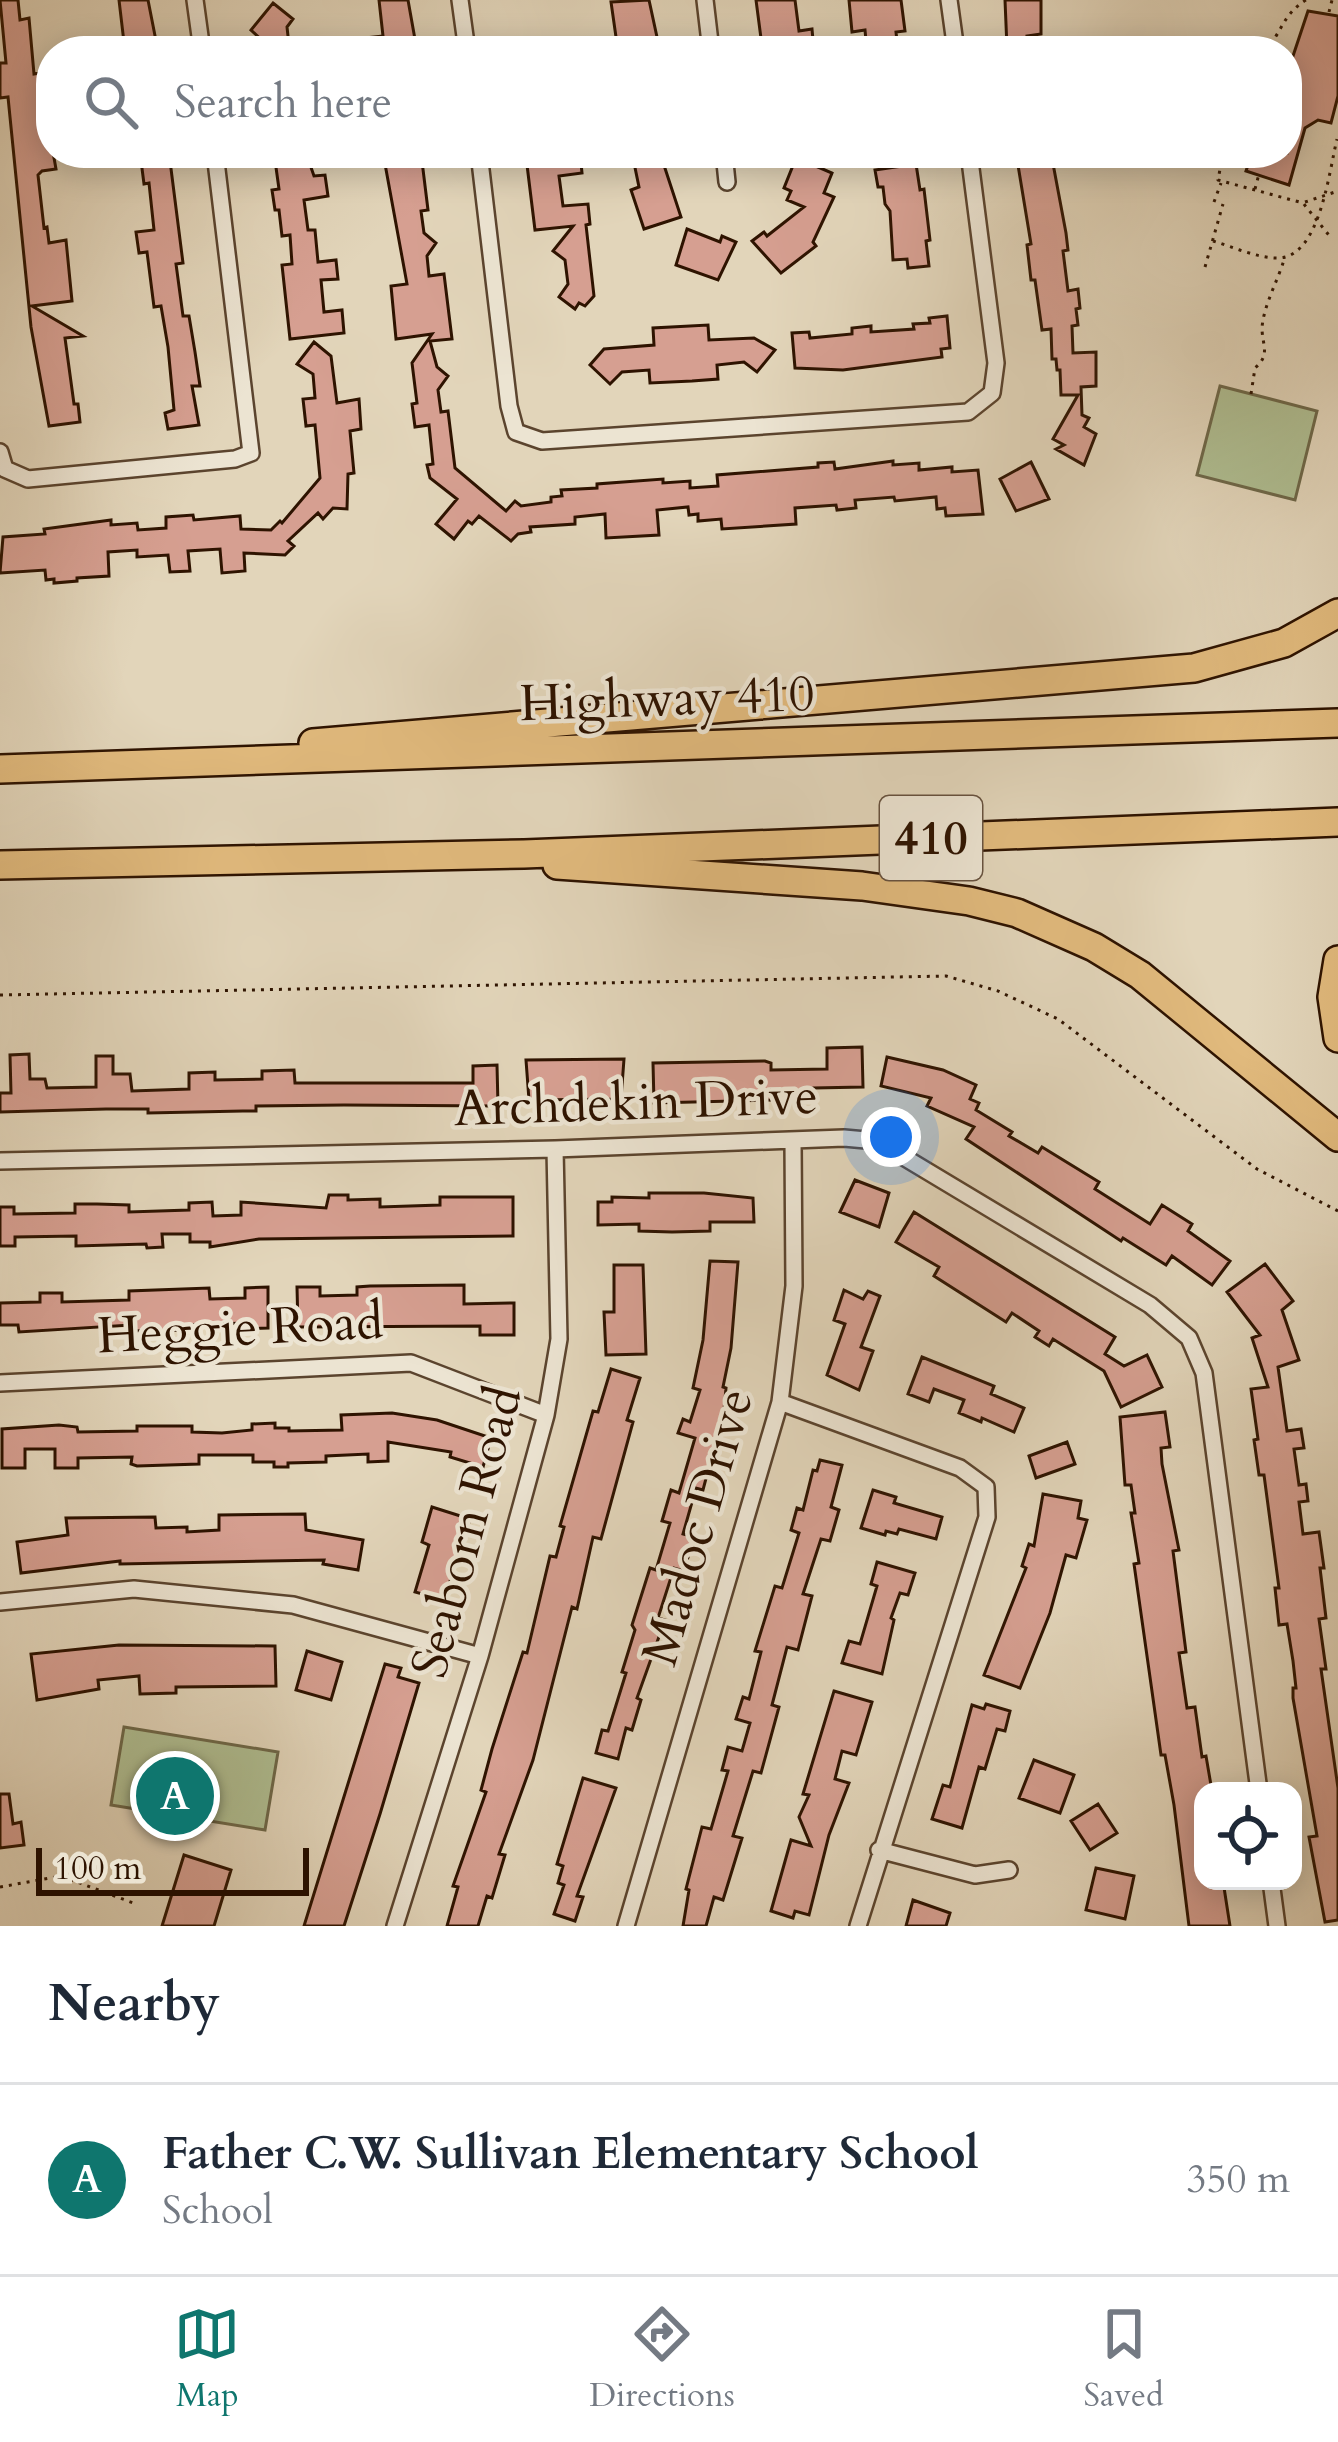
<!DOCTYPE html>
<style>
:root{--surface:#fff;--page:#f6f6f7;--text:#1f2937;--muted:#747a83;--line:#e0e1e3;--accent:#0f766e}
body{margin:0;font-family:Cardo,serif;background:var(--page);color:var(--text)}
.controls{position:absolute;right:36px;bottom:36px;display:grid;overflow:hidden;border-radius:24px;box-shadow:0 6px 30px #0003}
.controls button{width:108px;height:108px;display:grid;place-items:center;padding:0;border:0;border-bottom:3px solid var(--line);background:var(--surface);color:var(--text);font:60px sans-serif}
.scale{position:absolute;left:36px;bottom:30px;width:273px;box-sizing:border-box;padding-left:12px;border:6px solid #2e1300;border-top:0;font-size:33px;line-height:42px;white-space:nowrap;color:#2e1300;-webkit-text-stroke:9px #ece4d2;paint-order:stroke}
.you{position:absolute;left:891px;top:1137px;width:42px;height:42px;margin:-30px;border:9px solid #fff;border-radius:50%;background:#1a73e8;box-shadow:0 0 0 18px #1a73e833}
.badge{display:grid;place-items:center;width:78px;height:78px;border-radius:50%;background:var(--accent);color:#fff;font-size:39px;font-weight:700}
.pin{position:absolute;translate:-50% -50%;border:6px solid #fff;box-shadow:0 3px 12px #0006}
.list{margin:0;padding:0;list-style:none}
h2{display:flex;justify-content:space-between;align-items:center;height:156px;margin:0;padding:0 48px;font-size:51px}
h2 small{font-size:39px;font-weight:400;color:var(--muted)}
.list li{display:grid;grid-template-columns:78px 1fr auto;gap:36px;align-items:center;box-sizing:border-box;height:192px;padding:0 48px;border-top:3px solid var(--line)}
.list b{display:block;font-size:45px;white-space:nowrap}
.list p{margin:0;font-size:39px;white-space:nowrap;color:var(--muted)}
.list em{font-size:39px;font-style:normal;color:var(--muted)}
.icon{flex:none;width:66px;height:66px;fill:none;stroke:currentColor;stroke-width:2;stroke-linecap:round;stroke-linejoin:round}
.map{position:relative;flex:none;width:1338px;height:1926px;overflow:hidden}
.search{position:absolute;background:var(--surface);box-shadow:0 6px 30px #0003;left:36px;right:36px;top:36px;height:132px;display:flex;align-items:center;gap:30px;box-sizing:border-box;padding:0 42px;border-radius:48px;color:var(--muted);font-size:45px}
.sheet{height:348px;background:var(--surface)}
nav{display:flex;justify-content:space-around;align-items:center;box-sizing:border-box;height:168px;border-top:3px solid var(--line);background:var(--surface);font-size:33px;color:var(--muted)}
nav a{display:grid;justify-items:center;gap:6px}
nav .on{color:var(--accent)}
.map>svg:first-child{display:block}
.green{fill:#afbe92;stroke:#6e6849;stroke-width:3}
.building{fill:#d69f91;stroke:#2e1300;stroke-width:3}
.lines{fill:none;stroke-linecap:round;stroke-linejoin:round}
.street-casing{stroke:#5b442e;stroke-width:20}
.highway-casing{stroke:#2e1300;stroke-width:32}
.path{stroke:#2e1300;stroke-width:3;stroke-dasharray:3 6;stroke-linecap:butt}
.street{stroke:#ece4d2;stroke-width:15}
.highway{stroke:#e1ba7d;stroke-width:27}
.labels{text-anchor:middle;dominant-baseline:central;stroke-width:9;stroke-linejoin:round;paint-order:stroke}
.shield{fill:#ece4d2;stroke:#67523f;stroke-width:3}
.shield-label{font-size:48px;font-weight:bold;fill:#2e1300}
.street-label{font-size:51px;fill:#2e1300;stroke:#ece4d2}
</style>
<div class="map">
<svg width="1338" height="1926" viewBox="0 0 1338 1926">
<rect width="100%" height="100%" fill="#e2d5ba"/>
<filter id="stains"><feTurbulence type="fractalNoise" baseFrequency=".00167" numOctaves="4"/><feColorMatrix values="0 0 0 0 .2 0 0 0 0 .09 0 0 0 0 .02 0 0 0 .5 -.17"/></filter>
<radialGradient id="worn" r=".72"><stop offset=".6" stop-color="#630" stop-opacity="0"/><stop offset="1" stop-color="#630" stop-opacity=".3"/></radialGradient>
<path class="green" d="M1220 386 1317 411 1295 500 1197 475Z
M124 1727 278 1752 265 1830 111 1805Z"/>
<path class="building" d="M0 0H18L20 20 29 18 34 74 40 73 46 141H51L56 169 42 171 38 175 44 228 47 227 49 243 66 240 72 301 32 306 83 336 65 338 74 404H78L80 422 49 426 31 327 8 97 0 98V63H6Z
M119 0H148L158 51H125Z
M379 0H408L416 45 409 46 410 51H338L337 41 383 36Z
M649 0 660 51H618L611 2Z
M756 0H795L799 31 812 29 814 51H771L770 45 762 46Z
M849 0H901L905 31 896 32 898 51H867L865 30 852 32Z
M1005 0H1041V34L1027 36 1028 45 1007 48Z
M273 3 293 19 287 27 289 45 269 47 251 30Z
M1308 11 1338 16V96L1331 123 1318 120 1305 128 1289 185 1246 171 1252 153H1287V74Z
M140 153H169L183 263 176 264 183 316H189L195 352 200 386H192L199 425 168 429 165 413 174 410 168 347 161 306 154 307 147 252 139 253 136 232 154 230 149 183 144 184Z
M274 153H306L314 176 325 175 328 196 304 200 308 230H315L318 262 336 260 338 279 321 280 324 312 342 310 344 333 290 339 282 265 292 264 290 235 282 236 279 210H275L272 190 279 189Z
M383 153H421L428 210 421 211 424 233 436 243 427 256 429 276 444 274 452 339 430 341 437 367 448 376 438 390 441 412 448 411 455 468 506 511 515 501 521 506 551 502V497L562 496 561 490 597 488V484L663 479V483L690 481V488L718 486 717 475 818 467V463L834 462 835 469 893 461V465L919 463V470L952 467V472L978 470 983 514 946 516 945 508 937 509 936 497 895 501 894 497 855 500 856 508 837 510 836 505 795 508 796 524 722 529 721 519 698 521V514L689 515 688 507 657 510 659 535 606 538 605 514 575 517V524L530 527 531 532 518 534 511 541 479 516 472 524 468 521 454 539 436 524 457 499 430 478 427 465 433 464 429 425 415 427 412 404 417 403 412 363 432 334 396 339 391 286 407 284Z
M559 153H580L582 173 559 176 563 206 588 204 590 224 586 225 594 296 585 306 579 303 575 309 559 297 568 284 565 260 553 251 573 226 535 230 527 165H534L533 157Z
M632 153H660L681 217 644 229 631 190 639 187Z
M1016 153H1051L1066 233 1068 250 1063 251 1068 291 1078 289 1080 308 1076 309 1078 325 1072 326 1073 353 1096 352V386L1081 387 1082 415 1089 418 1084 427 1096 434 1084 465 1056 449 1064 445 1053 439 1078 395H1061L1060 370H1057L1056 359H1052L1051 329 1042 330 1035 280H1031L1027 245 1031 244Z
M804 161 832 173 824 193 834 197 813 242 816 246 781 273 752 241 764 232 767 236 804 207 787 200 791 191 784 188 794 163 802 166Z
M916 164 920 190 924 189 930 240 926 241 929 266 908 268 907 259 893 260 890 211 885 204 883 187H878L875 170Z
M687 229 720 242 722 236 736 242 718 280 676 265Z
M947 316 950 348 941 349 942 357 843 370 795 368 792 333 809 332 810 338 852 334V328L871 326V332L914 329 913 324 930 323 929 318Z
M708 325 709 340 754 338 775 350 757 372 744 362 717 365 718 379 692 381 650 383 649 370 622 372 610 384 590 365 604 349 654 345 653 328Z
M314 342 331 356 337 403 359 399 361 429 350 431 354 473 348 474 347 509 333 508 323 519 318 513 288 541 294 546 285 555 244 553 245 571 222 573 220 549 188 551 190 571 170 572 168 555 137 557V550L108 552 109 576 77 578V581L54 583V579L46 580 45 570 0 573 3 537 45 534 44 529 111 520V525L137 523 138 530 166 528V517L193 515 194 520 240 516 241 529 271 530 280 521 282 523 320 478 315 425 306 426 303 399 315 398 313 374 297 364Z
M1031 462 1049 499 1016 511 1000 479Z
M862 1047 863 1087 814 1088 815 1099 654 1103 653 1063 765 1061 771 1063V1070L827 1069V1048Z
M29 1054 30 1079H45L47 1088 96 1087V1056H113V1074H130L132 1091 189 1089V1073L215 1072V1080L262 1079V1071L294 1070 295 1083H473V1066L497 1065 498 1106 344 1105 256 1106V1111H243L148 1113V1109H106L0 1112V1093H11L10 1055Z
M887 1057 943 1070 976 1085 970 1099 979 1103 976 1110 1012 1132 1009 1136 1038 1153 1042 1147 1099 1182 1095 1189 1150 1224 1162 1205 1192 1224 1188 1231 1230 1261 1212 1285 1172 1256 1166 1265 1123 1238 1121 1241 966 1139 974 1127 927 1106 931 1098 881 1086Z
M624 1059 621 1099 529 1100 526 1060Z
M855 1180 889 1193 879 1227 840 1212Z
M649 1193H704L753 1198 754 1222H710V1231L672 1232 639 1231V1224L598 1225V1202H612V1197L649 1198Z
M329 1195H348V1200L380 1199V1207L440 1205V1197H513V1236L259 1239 210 1247V1242H190V1234H162L163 1247 147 1248 146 1244 76 1246V1236L15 1237V1246H0V1207H14V1214L75 1213V1204H97L129 1205V1212L189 1210V1203L212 1202 213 1216 241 1215V1202L326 1208Z
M914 1212 1115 1337 1105 1354 1124 1366 1147 1355 1162 1387 1121 1407 1104 1371 1053 1339 1049 1346 1035 1337 1039 1331 1012 1313 1006 1322 934 1276 939 1267 896 1242Z
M710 1261 738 1262 731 1348 723 1387 726 1388 724 1410 703 1490 696 1488 683 1534 694 1537 684 1571 674 1568 658 1618 665 1620 637 1698 641 1700 632 1730 626 1728 618 1759 596 1753 602 1730 608 1731 626 1673 622 1672 635 1630 632 1625 650 1568 656 1570 670 1523 662 1521 671 1490 679 1493 695 1438 678 1433 683 1419 690 1422 700 1390 693 1388 703 1340Z
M1265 1264 1293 1301 1282 1310 1299 1360 1278 1367 1287 1431 1301 1429 1304 1448 1294 1449 1299 1485 1306 1484 1308 1501 1299 1502 1303 1534 1319 1532 1324 1568H1320L1326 1618 1319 1619 1326 1669H1321L1338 1788V1920L1325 1922 1309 1837 1317 1836 1293 1698V1688H1296L1293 1661 1287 1624 1279 1625 1275 1588H1279L1264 1475H1259L1254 1440 1258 1439 1251 1389 1268 1387 1252 1338 1260 1335 1227 1292Z
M614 1265H643L646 1354 606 1355 604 1312H614Z
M464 1285V1304L514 1303V1335H480V1326L298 1327 297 1287H320V1296L357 1295V1287L370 1286Z
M268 1287V1328L245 1329V1323L185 1325V1330L130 1331V1325L19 1332 18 1325H0V1303L40 1302V1293H62V1302L129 1300V1291L209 1288 210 1299 245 1298V1288Z
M844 1290 863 1299 868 1291 880 1296 861 1347 873 1351 859 1390 827 1375 845 1324 834 1320Z
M922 1357 994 1386 991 1394 1024 1408 1014 1432 982 1418 981 1422 959 1413 964 1400 934 1389 929 1402 908 1394Z
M611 1369 640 1378 627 1420 633 1422 601 1539 593 1537 577 1609 572 1607 533 1760 499 1854 505 1855 492 1898 487 1896 478 1926H447L458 1887 453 1886 486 1792 481 1790 492 1749 523 1652 527 1653 550 1556 556 1557 564 1527 560 1526 593 1411 598 1412Z
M1165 1412 1170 1447 1161 1448 1162 1464 1179 1550 1173 1551 1186 1652 1179 1653 1187 1708 1195 1707 1202 1757 1206 1756 1212 1791H1203V1881H1223L1230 1926H1189L1174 1805 1165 1755H1161L1134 1564 1139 1563 1131 1513H1135L1131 1485H1125L1120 1417Z
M392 1413 437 1420 491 1438 483 1467 450 1457 451 1452 388 1442V1461L368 1462V1454L326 1456V1462L288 1463V1467H274V1462H253V1455H199V1464L137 1466 131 1464 132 1457 78 1458V1468H55V1449H25V1468H2V1429L59 1425 77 1427 78 1432 137 1431V1426H192V1432L222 1433 252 1430V1424L275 1423V1428H289V1431L342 1430 341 1415Z
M1067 1442 1075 1464 1036 1478 1029 1456Z
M820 1460 842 1465 831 1507 839 1510 830 1541 821 1539 803 1594 812 1596 798 1650 787 1647 772 1705 779 1707 761 1773 753 1771 733 1836 742 1838 723 1900 714 1897 706 1926H683L689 1890 686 1889 702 1827 711 1829 728 1771 722 1770 728 1747 742 1751 750 1723 736 1719 743 1697 749 1699 761 1652 755 1651 775 1586 782 1588 799 1533 791 1530 797 1508 803 1510 813 1470 817 1471Z
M873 1490 896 1497 894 1503 942 1517 936 1539 899 1529 897 1534 886 1531 885 1535 861 1528Z
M1043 1494 1081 1501 1078 1518 1087 1520 1076 1558 1066 1555 1050 1613 1020 1688 984 1675 1026 1568 1022 1566 1029 1544 1034 1546Z
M432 1507 470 1519 444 1600 415 1592 429 1545 422 1542Z
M305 1514 306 1530 363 1540 358 1570 323 1564 324 1560 120 1564V1561L21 1573 17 1542 68 1535 66 1518 155 1517 156 1528 187 1527V1532L219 1530V1515Z
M877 1562 915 1573 908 1595 900 1593 891 1618 894 1620 882 1674 842 1663 849 1641 860 1644 877 1586 871 1584Z
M119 1645 275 1646 276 1686 176 1687V1693L140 1694 139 1676 98 1680 99 1689 37 1700 31 1654Z
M307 1651 342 1662 331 1700 296 1690Z
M385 1664 401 1668 398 1677 419 1683 380 1814 344 1926H304Z
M834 1691 872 1702 856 1755 842 1751 835 1779 849 1783 829 1835 809 1915 795 1911 793 1918 771 1911 791 1840 811 1846 799 1817 809 1795 803 1794Z
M986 1704 1010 1711 1005 1731 997 1729 985 1769 979 1767 962 1828 932 1819 943 1785 950 1787 972 1705 984 1709Z
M1034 1760 1074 1775 1060 1813 1019 1798Z
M583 1778 616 1788 577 1896 583 1897 575 1921 554 1914 564 1885 558 1883 563 1866 557 1864Z
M0 1794H9L13 1824 21 1822 24 1845 0 1848Z
M1098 1804 1117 1833 1090 1850 1071 1821Z
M184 1855 231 1870 214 1926H162Z
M1096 1868 1134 1876 1125 1919 1086 1910Z
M913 1900 950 1913 946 1926H906Z"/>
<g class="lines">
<defs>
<path id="street" d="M195 0 202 51
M460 0 467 51
M705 0 711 51
M949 0 956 51
M479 153 509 406 516 432 542 441 968 412 992 393 996 363 969 153
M724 153 727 182
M0 452 5 469 28 479 235 459 251 453 215 153
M0 1161 555 1149 844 1138 877 1141 1150 1305 1189 1338 1204 1373 1259 1791
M0 1383 411 1363 546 1415
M780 1402 960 1468 986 1487 987 1517 858 1926
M0 1602 134 1589 293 1605 480 1656
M879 1850 975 1875 1009 1870
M1271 1881 1277 1926
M395 1926 480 1656 546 1415 559 1339 555 1149
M626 1926 780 1402 794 1286 793 1141"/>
<path id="highway" d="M313 743 1194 668 1284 643 1338 613
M0 769 1338 723
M0 865 524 854 1338 822
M557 865 862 886 969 901 1017 913 1094 947 1140 975 1338 1137
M1338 960 1332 997 1338 1038"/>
</defs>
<use href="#street" class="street-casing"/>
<use href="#highway" class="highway-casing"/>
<path class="path" d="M1329 12 1332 0
M1265 51C1283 31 1282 15 1306 0
M1223 153 1218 180 1303 203 1332 239
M1255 189 1259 174
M1214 202 1221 183
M1305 202 1338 191
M1213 241C1233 247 1257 258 1277 258 1320 259 1329 171 1337 139
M1205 267 1223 204
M1251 394 1255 368C1270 355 1263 347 1262 330 1262 309 1278 280 1284 260
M0 995 946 976 998 991 1058 1019 1257 1169 1338 1211
M0 1887 61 1876 136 1904"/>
<use href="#street" class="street"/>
<use href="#highway" class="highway"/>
</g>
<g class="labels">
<rect class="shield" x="880" y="796" width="102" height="84" rx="9"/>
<g class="shield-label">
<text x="931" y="838">410</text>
</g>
<g class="street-label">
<text transform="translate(667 699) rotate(-2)">Highway 410</text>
<text transform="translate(636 1103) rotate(-2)">Archdekin Drive</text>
<text transform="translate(240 1329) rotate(-3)">Heggie Road</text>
<text transform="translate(698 1527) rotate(-74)">Madoc Drive</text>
<text transform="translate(467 1532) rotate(-75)">Seaborn Road</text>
</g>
</g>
<rect width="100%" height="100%" filter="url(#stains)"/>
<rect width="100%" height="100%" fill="url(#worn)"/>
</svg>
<div class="controls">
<button><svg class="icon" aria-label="locate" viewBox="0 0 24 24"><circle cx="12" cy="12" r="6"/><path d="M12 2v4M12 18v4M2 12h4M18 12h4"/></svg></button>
</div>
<div class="scale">100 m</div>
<div class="you"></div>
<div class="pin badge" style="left:175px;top:1796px">A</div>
<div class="search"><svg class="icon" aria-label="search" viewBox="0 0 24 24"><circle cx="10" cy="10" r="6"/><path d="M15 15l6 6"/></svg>Search here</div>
</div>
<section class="sheet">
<h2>Nearby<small></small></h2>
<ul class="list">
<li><span class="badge">A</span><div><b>Father C.W. Sullivan Elementary School</b><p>School</p></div><em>350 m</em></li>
</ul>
</section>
<nav>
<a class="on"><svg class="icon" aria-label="map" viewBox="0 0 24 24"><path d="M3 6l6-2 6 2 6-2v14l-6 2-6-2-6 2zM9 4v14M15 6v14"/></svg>Map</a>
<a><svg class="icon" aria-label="directions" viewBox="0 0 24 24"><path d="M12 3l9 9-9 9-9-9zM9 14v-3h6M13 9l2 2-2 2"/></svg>Directions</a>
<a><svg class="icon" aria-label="saved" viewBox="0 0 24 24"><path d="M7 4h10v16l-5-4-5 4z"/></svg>Saved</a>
</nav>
